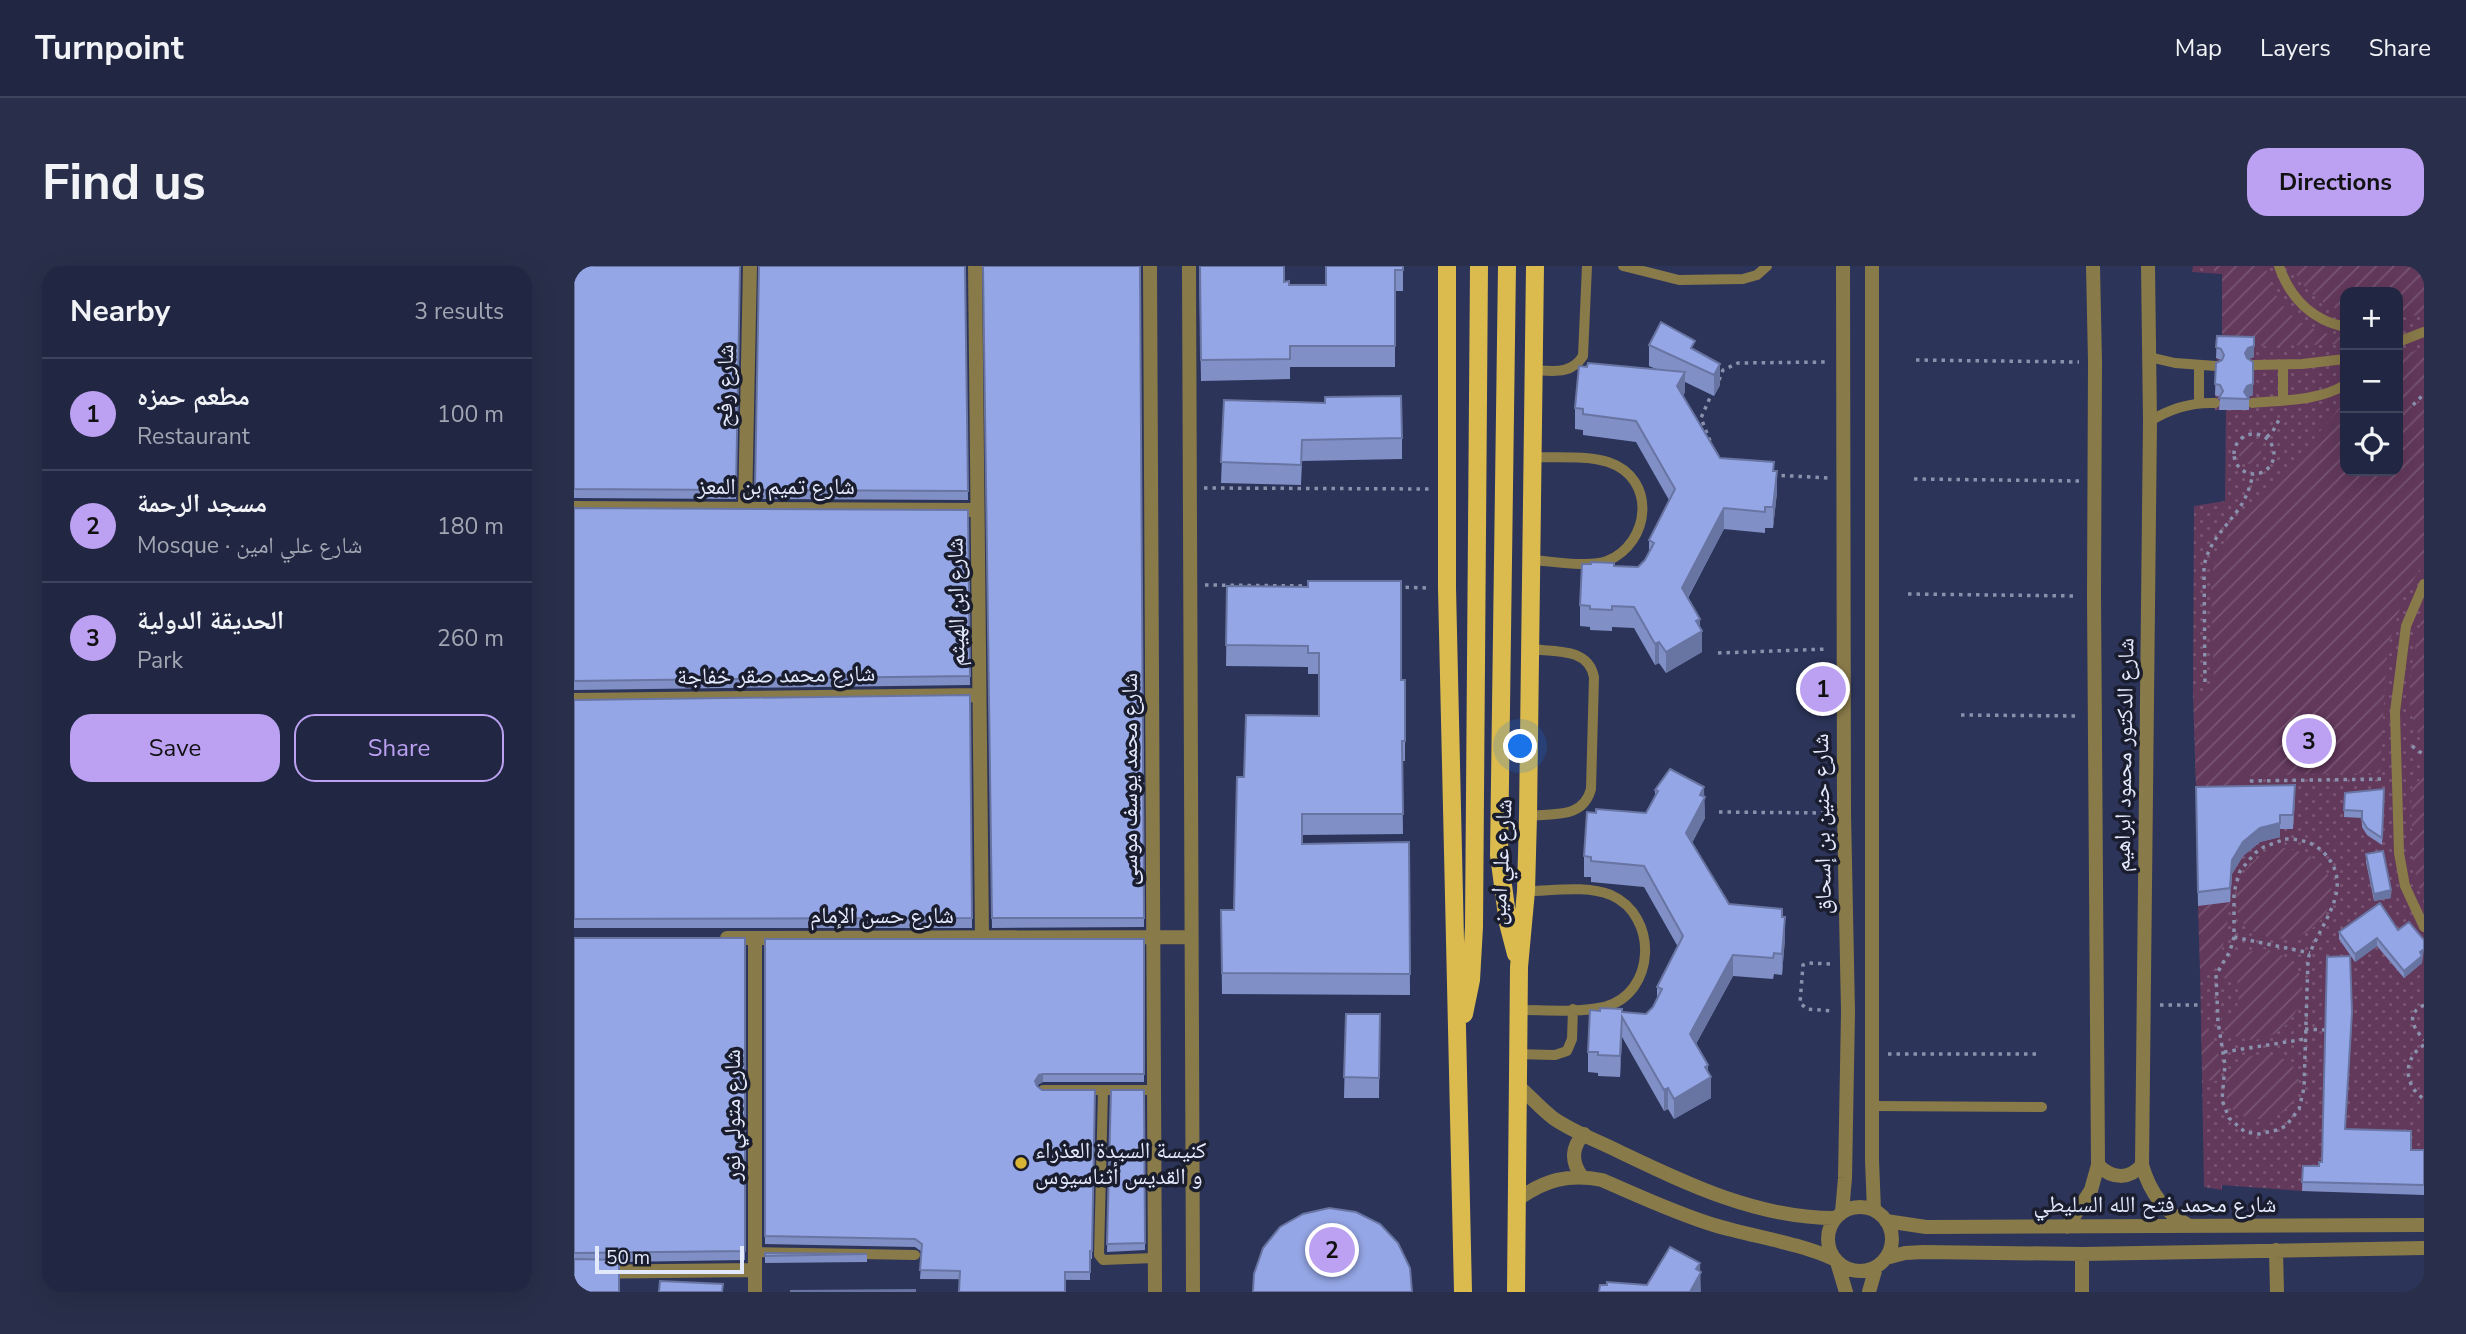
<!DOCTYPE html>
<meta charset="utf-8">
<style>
:root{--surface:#212743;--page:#292f4a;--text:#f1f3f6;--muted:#a2a5b2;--line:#3e445c;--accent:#bca0f2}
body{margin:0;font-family:"Nunito Sans","Noto Naskh Arabic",sans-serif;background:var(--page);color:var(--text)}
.controls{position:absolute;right:21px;top:21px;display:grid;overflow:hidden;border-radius:14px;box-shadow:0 7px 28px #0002}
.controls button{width:63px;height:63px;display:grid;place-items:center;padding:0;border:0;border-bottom:2px solid var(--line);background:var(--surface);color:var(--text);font:35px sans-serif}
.scale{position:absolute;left:21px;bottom:18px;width:149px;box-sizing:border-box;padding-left:7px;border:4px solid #e3e9fc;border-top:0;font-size:19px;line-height:24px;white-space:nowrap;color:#e3e9fc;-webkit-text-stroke:5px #191d2e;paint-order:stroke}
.you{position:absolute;left:947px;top:481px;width:24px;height:24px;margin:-18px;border:5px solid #fff;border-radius:50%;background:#1a73e8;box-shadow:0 0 0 10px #1a73e833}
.badge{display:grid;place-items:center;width:46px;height:46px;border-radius:50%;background:var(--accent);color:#111;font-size:23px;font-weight:700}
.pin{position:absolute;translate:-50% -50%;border:4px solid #fff;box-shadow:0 2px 7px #0006}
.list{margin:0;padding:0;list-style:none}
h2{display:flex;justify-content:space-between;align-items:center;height:91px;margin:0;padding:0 28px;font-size:30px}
h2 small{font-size:23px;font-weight:400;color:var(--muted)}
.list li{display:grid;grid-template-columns:46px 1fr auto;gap:21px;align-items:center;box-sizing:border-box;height:112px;padding:0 28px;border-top:2px solid var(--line)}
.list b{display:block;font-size:26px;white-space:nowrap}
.list p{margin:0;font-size:23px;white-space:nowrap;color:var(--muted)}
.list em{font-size:23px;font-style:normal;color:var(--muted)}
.actions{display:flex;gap:14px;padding:21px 28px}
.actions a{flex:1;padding:16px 0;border:2px solid var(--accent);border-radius:21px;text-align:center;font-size:24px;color:var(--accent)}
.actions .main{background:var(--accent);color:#111}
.icon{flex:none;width:38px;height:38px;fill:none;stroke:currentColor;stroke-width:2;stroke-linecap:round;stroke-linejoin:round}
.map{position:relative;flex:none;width:1850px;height:1026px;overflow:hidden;border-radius:21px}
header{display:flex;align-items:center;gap:42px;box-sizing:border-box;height:98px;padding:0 35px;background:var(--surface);border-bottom:2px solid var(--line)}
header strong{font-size:33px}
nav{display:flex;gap:38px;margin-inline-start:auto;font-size:24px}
.intro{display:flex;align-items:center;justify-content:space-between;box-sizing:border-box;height:168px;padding:0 42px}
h1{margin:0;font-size:49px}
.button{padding:18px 32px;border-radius:21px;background:var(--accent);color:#111;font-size:24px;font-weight:700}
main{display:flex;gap:42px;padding:0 42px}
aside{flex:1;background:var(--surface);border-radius:21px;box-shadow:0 7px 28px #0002}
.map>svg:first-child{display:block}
.grass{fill:url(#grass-dots);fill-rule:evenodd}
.garden{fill:url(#garden-furrows)}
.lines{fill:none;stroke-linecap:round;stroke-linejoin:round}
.path{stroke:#8a91ad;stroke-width:3.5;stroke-dasharray:3.5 5;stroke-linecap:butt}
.lane{stroke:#897a49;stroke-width:10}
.street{stroke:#897a49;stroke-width:14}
.primary{stroke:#dbbb4e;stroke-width:18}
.wall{fill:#808fc6}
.shaded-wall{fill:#6874a1}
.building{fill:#95a6e6;stroke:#6874a1;stroke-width:2}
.poi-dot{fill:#d8b434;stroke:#191d2e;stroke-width:2.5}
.labels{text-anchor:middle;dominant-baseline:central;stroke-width:7;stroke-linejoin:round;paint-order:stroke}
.street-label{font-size:23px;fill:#e3e9fc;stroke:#191d2e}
.poi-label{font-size:23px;fill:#e3e9fc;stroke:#191d2e;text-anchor:start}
</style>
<header>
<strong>Turnpoint</strong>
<nav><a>Map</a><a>Layers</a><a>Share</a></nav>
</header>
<div class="intro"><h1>Find us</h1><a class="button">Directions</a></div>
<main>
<aside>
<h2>Nearby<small>3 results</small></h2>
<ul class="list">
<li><span class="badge">1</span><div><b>مطعم حمزه</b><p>Restaurant</p></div><em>100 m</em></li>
<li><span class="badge">2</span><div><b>مسجد الرحمة</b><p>Mosque · شارع علي امين</p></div><em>180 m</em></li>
<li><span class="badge">3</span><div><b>الحديقة الدولية</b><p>Park</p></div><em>260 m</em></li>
</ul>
<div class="actions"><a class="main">Save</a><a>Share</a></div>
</aside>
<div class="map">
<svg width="1850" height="1026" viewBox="0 0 1850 1026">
<defs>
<pattern id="grass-dots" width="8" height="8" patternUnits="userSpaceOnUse" patternTransform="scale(1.75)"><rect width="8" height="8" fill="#62385b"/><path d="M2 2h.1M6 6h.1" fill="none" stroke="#785573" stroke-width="1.8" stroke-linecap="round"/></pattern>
<pattern id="garden-furrows" width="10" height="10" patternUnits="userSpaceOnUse" patternTransform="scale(1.75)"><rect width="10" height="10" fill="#62385b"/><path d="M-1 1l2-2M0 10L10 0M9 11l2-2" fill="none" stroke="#785573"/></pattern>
</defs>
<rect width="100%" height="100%" fill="#2c3459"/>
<path class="grass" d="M1619 0H1850V928L1728 925 1648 919V924L1630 921 1623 535 1660 521H1622L1619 429 1620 240 1651 235 1652 144H1641L1643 81H1648V8L1618 6ZM1771 26H1824V205H1771Z"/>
<path class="garden" d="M1641 0H1691C1705 48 1723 61 1771 72V78L1648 81V8L1640 7Z
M1718 0H1850V48L1824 52V26H1771V46C1746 38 1729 24 1718 0Z
M1850 80V124L1836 139 1840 142 1850 131V296L1830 330 1815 377 1812 399 1806 507 1666 510 1665 520 1622 521 1620 429 1640 419 1637 319C1638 300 1644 286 1654 270L1713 205 1771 135V205H1824V93Z
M1665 187a11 11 0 1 1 22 0a11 11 0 1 1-22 0Z
M1848 350H1850V478C1825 440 1839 391 1848 350Z
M1850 510V639L1839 598 1837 526 1838 521Z
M1710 582C1794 594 1754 693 1687 669 1677 665 1668 659 1664 648 1655 616 1679 584 1710 582Z
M1656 636C1653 660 1651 683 1640 705H1626L1624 640Z
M1689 683C1771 698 1708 808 1649 763L1648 751H1661L1665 731 1663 713 1646 712V704L1664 688Z
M1627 757H1633C1638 778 1652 791 1644 815L1629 814Z
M1688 788C1743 788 1732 855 1682 853 1641 851 1639 793 1688 788Z"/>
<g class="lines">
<path class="path" d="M1342 94 1505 96
M1145 114 1149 104 1164 97 1255 96
M1839 139 1850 128
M1660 188a20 20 0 1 1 40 0a20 20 0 1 1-40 0Z
M1693 171 1699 165 1707 150
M1136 175 1127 152 1138 127
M1199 209 1254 212
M1340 213 1506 215
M630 222 857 223
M631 319 739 320
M823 321 854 322
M1334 328 1504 330
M1144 387 1253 383
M1631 416 1630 300C1635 276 1650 263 1664 244 1672 233 1676 221 1679 208
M1387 449 1504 450
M1838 480 1850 489
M1676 515 1810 513
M1145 546 1254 547
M1711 573C1727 573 1740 576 1751 588 1783 623 1743 661 1734 693L1730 822 1725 843 1712 860 1703 864 1685 868 1671 866 1655 852 1648 834 1651 799 1644 756 1642 709 1656 685 1660 671V626L1666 605 1681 587 1690 581Z
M1660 671 1736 687
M1256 698 1235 697 1229 699 1226 737 1233 743 1258 745
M1586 739H1626
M1850 739C1831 748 1839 761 1850 774
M1731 763 1753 764
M1850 779C1829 792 1829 819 1850 833
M1650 786 1731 773
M1314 788H1466"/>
<path class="lane" d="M1049 0 1105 14 1169 13 1183 9 1193 0
M1705 0C1716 32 1738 54 1771 61
M1824 76 1850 66
M1575 91 1601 97 1642 100
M1679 99 1728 98 1771 93
M1709 99V134
M959 104C979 105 997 109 1009 90L1013 0
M1625 137V100
M1678 137C1710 134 1744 135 1771 119
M1576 155C1597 142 1617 136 1641 137
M957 294C977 295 1015 302 1033 295 1077 277 1083 212 1034 196 1014 189 980 192 959 191
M1850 318 1832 360 1821 446 1825 587 1831 620 1850 661
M954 550C980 547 1009 553 1017 523L1020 411C1014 381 980 386 956 383
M945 744C972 744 1003 747 1030 741 1082 728 1085 650 1037 629 1012 619 978 625 952 625
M943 788 981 789 993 785 998 773 999 743
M469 824H579
M529 824 525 989 529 994 580 992
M1299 840 1468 841
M181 986 341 989"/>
<path class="street" d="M401 0 408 671
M576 0 581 1026
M615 0 619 1026
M1298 0V894L1300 944
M1574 0 1576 155 1568 899C1576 927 1590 945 1615 960
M0 242 403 244
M171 242 176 0
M0 434 405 429
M153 672 617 671
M181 672V1026
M943 819C955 829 966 842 979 852 999 866 1024 875 1046 886 1115 919 1184 952 1261 952
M1524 899C1538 913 1555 914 1568 899
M1008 911C997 896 997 881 1010 868
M943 934C970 914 995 907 1028 914 1065 930 1101 947 1140 959 1180 971 1222 976 1260 993
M1254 973a32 32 0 1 1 64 0a32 32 0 1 1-64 0Z
M1268 946 1271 912 1274 746 1270 547 1269 0
M1312 955 1352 961 1850 959
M1493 961 1517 924 1524 899 1520 330 1521 96 1519 0
M1702 984 1703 1026
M1312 992 1331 987 1350 986 1508 988 1850 982
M1263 996 1272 1026
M0 1006 181 1004
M1295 1026 1302 1001
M1508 1026V988"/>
<path class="primary" d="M873 0V322L889 1026
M933 0 925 589 934 657 942 688
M890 748 897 714 900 661 905 0
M942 1026 945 701 952 625 954 550 961 0"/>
</g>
<path class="wall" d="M0 0H166L162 233 0 232Z
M185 0H391L394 234 181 233Z
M409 0H566L570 661 418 662Z
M625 0 710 16 715 19H752L829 0V25H821V101H716V113L627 115Z
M1643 70 1680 71V91L1674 93 1679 129 1674 131 1675 133V144H1645L1646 131 1641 129 1642 97 1647 94 1642 92Z
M1075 79 1121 85 1146 98V119L1140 130 1111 116V126L1109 130 1146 192 1200 205 1203 226 1199 262H1191V267L1150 263 1114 332 1126 360 1128 386 1092 407 1085 397 1081 399 1060 362 1038 361V365L1016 364V361L1006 360V339L1040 300 1064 301 1071 294 1075 285V274L1095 234 1062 176 1009 169V164L1001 163V142L1082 103 1075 100Z
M650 134 828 172V193L728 195 727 219 647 217Z
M0 242 394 244 396 419 0 424Z
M653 320 827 414H831V495H828L829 568 728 569V578L835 576 836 729 648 728 647 644H660L670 511 745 450V408H734V401L652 400Z
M396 429 398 662H0V434Z
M1622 521 1721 533 1719 563H1706V571L1686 576 1669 590 1658 608 1656 636 1624 640Z
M1810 523 1808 579 1793 569 1788 561V552L1770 551 1771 527Z
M1081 524 1130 531 1131 552 1118 577 1155 638 1208 651 1211 672 1208 709 1200 708 1199 713 1159 710 1122 778 1134 807 1137 832 1100 853 1094 843 1090 845 1048 771 1046 811 1024 810V807L1014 806V786L1048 746 1072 748 1079 741 1083 732V721L1104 681 1070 621 1017 616V611H1010V590L1022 547H1072L1081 530Z
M1792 588 1817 632 1800 635 1792 596Z
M1824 664 1848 691V697L1830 712 1803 680 1781 696 1765 673V666Z
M0 672H171V994L45 996 0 1026Z
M191 673H570V816H469L465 818 463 821 468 824H521L518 993H516V1014L346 1013 348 986 341 981 191 978Z
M772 748H806L805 832H770Z
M1778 755 1771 864 1837 884H1850V929L1728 925 1729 900H1745L1748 896Z
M537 824H570L571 984 533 986Z
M191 987 293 988V996L191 997Z"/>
<path class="shaded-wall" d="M1680 80V91L1674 93 1671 98V87L1674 82Z
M1679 96V129L1673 131 1670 126 1673 120Z
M1146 98V119L1140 130V109Z
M1111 106V126L1103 141V120Z
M1203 205V226L1199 262V241Z
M1150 242V263L1108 342V322Z
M1126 353V366L1128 365V386L1092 407V386L1122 355Z
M1085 376V397L1081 399V378Z
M1130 521 1131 552 1112 588V567L1126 529Z
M1706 549V571L1686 576 1669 590 1658 608 1656 636V622L1658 594 1669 576 1686 562Z
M1817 624V632L1800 635V628Z
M1211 651V672L1208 709V688Z
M1803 672V680L1781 696V688Z
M1850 683 1848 697 1830 712V705Z
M1159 689V710L1116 789V768Z
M1048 751V771L1046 811V790Z
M1134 799V813L1137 811V832L1100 853V833L1131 801Z
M469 808V816L465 818 461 823V815L465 809Z
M1094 822V843L1090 845V824Z
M1126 997 1127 1026H1116L1122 1003Z"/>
<path class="building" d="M0 0H166L162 224 0 223Z
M185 0H391L394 225 181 224Z
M409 0H566L570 652H418Z
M626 0H710V16L715 15V19H752V0H829V4H821V80H716V93L627 94Z
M1087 56 1121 75 1117 82 1146 98 1140 109 1075 79Z
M1643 70 1680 71V80L1674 82 1671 87 1673 92 1679 96V118L1673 120 1670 126 1675 133 1645 132 1649 125 1646 119 1641 118 1642 97 1648 94 1650 89 1647 83 1642 81Z
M1014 97 1111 106 1103 120 1146 192 1200 196 1199 205H1203L1199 241H1191V246L1150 242 1108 322 1126 353 1122 355 1128 365 1092 386 1085 376 1081 378 1060 341 1038 340V344L1016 343V340L1006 339 1008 298H1017V296L1040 297V300L1064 301 1071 294 1080 277 1075 274 1101 223 1062 155 1009 148V143L1001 142 1005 100 1013 101Z
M827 130 828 172 728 174 727 199 647 196 650 134 751 137V131Z
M0 242 394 244 396 410 0 415Z
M734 315H827V414H831V475H828L829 548H728V578L835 576 836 708 648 707 647 644H660L663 511H670L672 449 745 450V387H734V380L652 379 653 320 734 321Z
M396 429 398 652 0 653V434Z
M1096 503 1130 521 1126 529 1131 531 1112 567 1155 638 1208 643V651H1211L1208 688 1200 687 1199 692 1159 689 1116 768 1134 799 1131 801 1137 811 1100 833 1094 822 1090 824 1048 751 1046 790 1024 789V786H1014L1016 744 1026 745V742L1048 743V746L1072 748 1079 741 1088 723 1083 721 1109 670 1070 600 1017 595V591L1010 590 1013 546 1022 547V543L1072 547 1084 525 1081 524Z
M1721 519 1719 549H1706V557L1686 562 1669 576 1658 594 1656 622 1624 626 1622 521Z
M1810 523 1808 572 1793 562 1788 554V545L1770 544 1771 527Z
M1809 585 1817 624 1800 628 1792 588Z
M1806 637 1824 664 1835 656 1850 674V683L1846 686 1848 690 1830 705 1803 672 1781 688 1765 666Z
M0 672H171V985L0 987Z
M191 673H570V808H469L465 809 461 815 463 820 468 824H521L518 985H516V1006H491V1026H385L386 1005 346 1004 348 978 341 973 191 970Z
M1776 690 1778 746 1771 863 1837 865V884H1850V919L1728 916 1729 900H1745V896H1748L1753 691Z
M772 748H806L805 812 770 811Z
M537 824H570L571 977 533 978Z
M755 942 782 946 806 958 824 977 836 1002 838 1026H679L680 1008 689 982 706 961 729 948Z
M1096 981 1126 997 1122 1003 1127 1006 1116 1026H1025L1026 1019H1033V1016L1073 1019Z
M191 987 293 988 191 990Z
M0 993 45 994V1026H0Z
M86 1015 149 1018 148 1026H85Z
M341 1024V1026H217V1025Z"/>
<circle class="poi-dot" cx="447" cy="897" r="7"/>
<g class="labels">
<g class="street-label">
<text transform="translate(151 120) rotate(-89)">شارع رفح</text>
<text x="202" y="220">شارع تميم بن المعز</text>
<text transform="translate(382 336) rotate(-91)">شارع ابن الهيثم</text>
<text transform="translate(202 409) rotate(-1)">شارع محمد صقر خفاجة</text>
<text transform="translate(1550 489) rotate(-89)">شارع الدكتور محمود ابراهيم</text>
<text transform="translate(555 513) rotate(-90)">شارع محمد يوسف موسى</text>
<text transform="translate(1248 558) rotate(-91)">شارع حنين بن إسحاق</text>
<text transform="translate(927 596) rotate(-87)">شارع علي امين</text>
<text x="308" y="649">شارع حسن الإمام</text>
<text transform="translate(158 849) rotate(-90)">شارع متولي نور</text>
<text x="1581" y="938">شارع محمد فتح الله السليطي</text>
</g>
<g class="poi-label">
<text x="461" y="884">كنيسة السيدة العذراء<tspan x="461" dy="26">و القديس أثناسيوس</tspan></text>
</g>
</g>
</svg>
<div class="controls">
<button>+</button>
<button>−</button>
<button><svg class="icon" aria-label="locate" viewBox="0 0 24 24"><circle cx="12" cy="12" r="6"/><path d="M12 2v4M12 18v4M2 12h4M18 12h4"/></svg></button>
</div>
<div class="scale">50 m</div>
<div class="you"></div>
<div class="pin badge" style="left:1249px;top:423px">1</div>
<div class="pin badge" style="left:758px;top:984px">2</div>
<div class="pin badge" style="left:1735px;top:475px">3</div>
</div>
</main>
